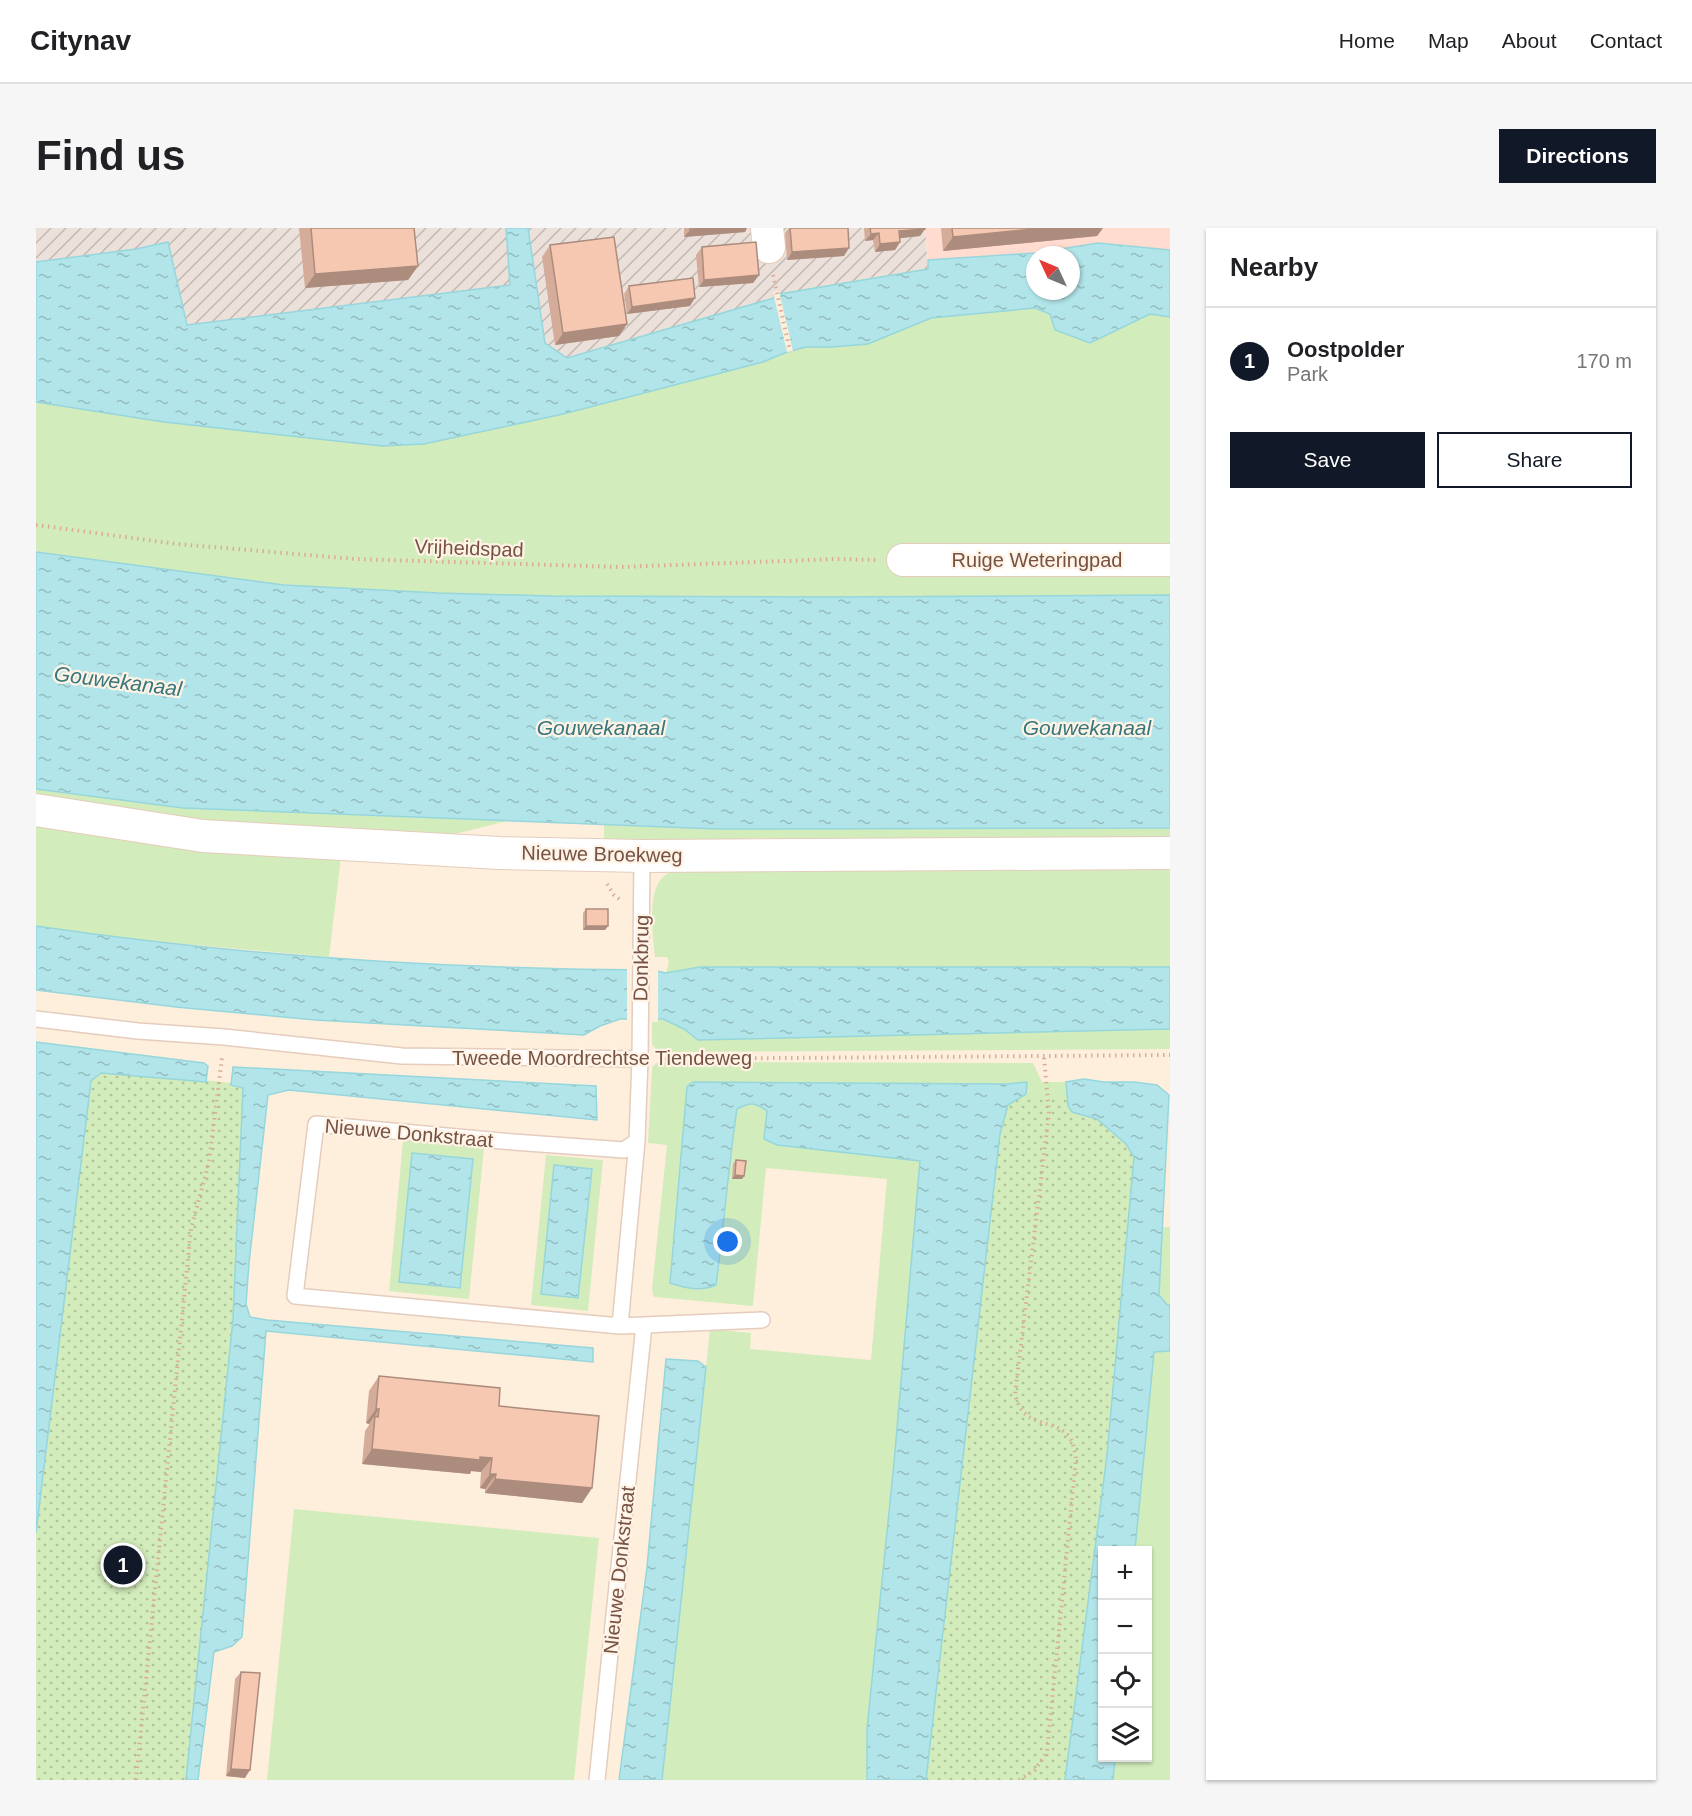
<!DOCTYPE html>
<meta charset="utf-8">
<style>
:root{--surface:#fff;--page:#f6f6f6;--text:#202124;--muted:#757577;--line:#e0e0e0;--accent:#111827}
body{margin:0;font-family:Arial,sans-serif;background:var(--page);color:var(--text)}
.controls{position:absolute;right:18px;bottom:18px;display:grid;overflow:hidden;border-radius:0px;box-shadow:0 2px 4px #0004}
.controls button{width:54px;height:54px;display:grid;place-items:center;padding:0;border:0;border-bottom:2px solid var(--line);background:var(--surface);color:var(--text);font:30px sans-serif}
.compass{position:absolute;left:990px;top:18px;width:54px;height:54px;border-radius:50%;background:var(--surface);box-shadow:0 2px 4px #0004;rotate:314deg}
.you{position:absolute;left:692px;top:1014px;width:21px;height:21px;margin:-15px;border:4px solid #fff;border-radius:50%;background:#1a73e8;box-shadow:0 0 0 9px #1a73e833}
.badge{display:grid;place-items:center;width:39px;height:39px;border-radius:50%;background:var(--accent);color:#fff;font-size:20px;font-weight:700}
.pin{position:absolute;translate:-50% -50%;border:3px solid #fff;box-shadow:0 2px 6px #0006}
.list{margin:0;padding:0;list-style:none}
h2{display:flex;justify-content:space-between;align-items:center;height:78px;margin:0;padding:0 24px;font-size:26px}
h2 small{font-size:20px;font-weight:400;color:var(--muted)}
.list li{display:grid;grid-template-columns:39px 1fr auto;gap:18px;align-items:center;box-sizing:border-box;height:108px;padding:0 24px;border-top:2px solid var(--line)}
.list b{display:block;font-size:22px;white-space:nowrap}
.list p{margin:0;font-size:20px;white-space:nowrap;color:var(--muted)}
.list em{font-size:20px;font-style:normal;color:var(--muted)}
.actions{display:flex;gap:12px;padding:18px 24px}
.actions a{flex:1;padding:14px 0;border:2px solid var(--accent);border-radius:0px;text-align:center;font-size:21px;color:var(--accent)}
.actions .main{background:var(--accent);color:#fff}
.icon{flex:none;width:33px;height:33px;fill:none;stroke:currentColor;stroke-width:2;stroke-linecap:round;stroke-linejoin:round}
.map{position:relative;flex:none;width:1134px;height:1552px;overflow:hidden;border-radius:0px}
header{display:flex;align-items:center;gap:36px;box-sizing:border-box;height:84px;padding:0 30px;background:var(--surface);border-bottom:2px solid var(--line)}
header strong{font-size:28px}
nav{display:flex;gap:33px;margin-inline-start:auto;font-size:21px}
.intro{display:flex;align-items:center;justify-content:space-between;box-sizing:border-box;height:144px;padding:0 36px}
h1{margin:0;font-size:42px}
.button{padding:15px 27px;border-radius:0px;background:var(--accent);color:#fff;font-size:21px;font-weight:700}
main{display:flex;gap:36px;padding:0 36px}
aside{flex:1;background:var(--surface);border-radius:0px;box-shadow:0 2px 4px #0004}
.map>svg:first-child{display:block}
.commercial{fill:#ffdbd0}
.industrial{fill:url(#industrial-furrows)}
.green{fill:#d3ecbb;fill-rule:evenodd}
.park{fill:url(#park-dots)}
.water{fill:url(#water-ripples);stroke:#96d6dc;stroke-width:1.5;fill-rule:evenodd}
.pier{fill:#feefdd}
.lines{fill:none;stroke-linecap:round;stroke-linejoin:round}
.service-casing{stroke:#e5ccbc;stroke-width:18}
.minor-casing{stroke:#e5ccbc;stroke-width:34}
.path{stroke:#daac96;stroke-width:4;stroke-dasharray:1.5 4.5;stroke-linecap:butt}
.service{stroke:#fff;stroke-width:15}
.minor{stroke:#fff;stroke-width:32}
.wall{fill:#d4ac99}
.shaded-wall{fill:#ac8c7d}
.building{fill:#f6c8b2;stroke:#ac8c7d;stroke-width:1.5}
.labels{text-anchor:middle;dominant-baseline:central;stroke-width:4.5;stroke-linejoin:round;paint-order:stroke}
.street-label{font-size:20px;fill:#765244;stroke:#fff3e5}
.water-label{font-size:21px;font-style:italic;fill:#36767d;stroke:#fff3e5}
</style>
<header>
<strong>Citynav</strong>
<nav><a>Home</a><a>Map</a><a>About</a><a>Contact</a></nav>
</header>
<div class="intro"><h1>Find us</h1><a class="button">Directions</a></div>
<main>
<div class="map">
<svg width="1134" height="1552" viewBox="0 0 1134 1552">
<defs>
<pattern id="industrial-furrows" width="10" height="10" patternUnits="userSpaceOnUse" patternTransform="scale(1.5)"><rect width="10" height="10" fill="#ebe1da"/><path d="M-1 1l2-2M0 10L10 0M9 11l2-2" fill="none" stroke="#c3b9b2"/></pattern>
<pattern id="park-dots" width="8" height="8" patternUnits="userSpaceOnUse" patternTransform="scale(1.5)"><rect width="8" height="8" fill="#d3ecbb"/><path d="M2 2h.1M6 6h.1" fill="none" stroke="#b0c29a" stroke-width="1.8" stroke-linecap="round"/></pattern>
<pattern id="water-ripples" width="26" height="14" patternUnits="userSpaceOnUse" patternTransform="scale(1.5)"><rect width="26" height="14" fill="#b1e5e9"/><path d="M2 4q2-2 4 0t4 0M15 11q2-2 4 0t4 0" fill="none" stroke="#95bcbe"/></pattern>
</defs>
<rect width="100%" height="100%" fill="#feefdd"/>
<path class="commercial" d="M889 0H1134V22L1062 15 999 25 892 32Z"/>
<path class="industrial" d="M0 0H470L475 57 151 97 132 14 100 21 0 34Z
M492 0H889L892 41 827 51 738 70 530 130 509 115Z"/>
<path class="green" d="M999 80 1015 86 1054 115 1114 86 1134 89V367L792 369 515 368 402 365 248 357 0 324V174L128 194 346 218 388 216 527 186 727 134 751 124 770 119H796L832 116 895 90Z
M0 561 147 580 471 593 383 615 307 612 293 729 83 710 0 698Z
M568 597 682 601 1134 600V617L748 613 734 610H717L695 612 677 619 568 618Z
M1134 634V739H664L630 745 633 734 631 729H619C617 708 610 663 628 648 633 644 640 642 645 639Z
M616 791C634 791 648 800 662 812L1134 801V821L622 824 616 816Z
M622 834 997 835 1006 854H1030L1032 878 964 906 991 854 971 856 651 859 634 1054 656 1061 696 916 701 881C714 874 719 874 731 883L728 911 741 917 884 932 858 1235 831 1501V1552H626L674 1101 715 1105 714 1121 835 1132 851 951 730 940 717 1078 619 1069 617 1067 616 1061 631 917 612 915 616 841 617 838Z
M367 913 448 920 433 1071 353 1063Z
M510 927 567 932 552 1083 495 1077ZM518 937 556 941 542 1069 505 1066Z
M1126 999H1134V1077H1131L1123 1067Z
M1134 1123V1552H1077L1079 1530H1112V1322H1099L1118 1124Z
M258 1281 563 1310 538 1552H231Z"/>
<path class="park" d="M30 837 223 858 153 1552H0V1122Z
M953 866 1056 874 1092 905 1116 961 1066 1322 1053 1552H876Z"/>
<path class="water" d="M470 0H492L509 115 531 130 738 70V67L892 41V32L999 25 1062 15 1134 22V89L1114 86 1054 115 1019 102 1014 86 999 80 895 90 832 116 796 119H770L751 124 727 134 527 186 388 216 346 218 128 194 0 174V34L100 21 132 14 151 97 474 57ZM999 27H1035V63H999Z
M0 324 248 357 402 365 515 368 792 369 1134 367V600L682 601 147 580 0 561Z
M0 698C204 728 411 741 617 742L630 745 664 739H1134V801L662 812 648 801 627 791H584L564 798 548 807 279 792 140 779 0 762Z
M0 814 168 835 172 838 170 854 65 845 55 853 0 1305Z
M197 839 560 858 561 892 253 862 232 867 213 1035 210 1076 214 1089 231 1092 557 1120V1134L230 1103 206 1409 196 1418 178 1424 162 1552H150L197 1091 207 860 195 857Z
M1048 851 1068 854H1098L1121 857 1133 867 1123 1067 1131 1077H1134V1123L1118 1124 1099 1322H1066V1530H1079L1077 1552H1029L1071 1227 1098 929 1090 916 1061 891 1036 884 1032 878 1030 854Z
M657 854 971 856 991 854 990 866 972 877 964 906 890 1552H831V1501L858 1235 884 933 741 917 728 911 731 883C719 874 714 874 701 881 692 940 688 999 680 1057 664 1064 649 1060 634 1055L651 859Z
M376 925 437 931 424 1060 363 1054Z
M518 937 556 941 542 1070 505 1066Z
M630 1131 662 1133 670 1139 626 1552H583L611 1339Z"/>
<path class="pier" d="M743 63 757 123 751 124 737 64Z
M591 739 622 740V794H591Z"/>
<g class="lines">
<defs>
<path id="service" d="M0 791 102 803 188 809 366 828 604 831
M601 913 588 922 477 914 280 896 259 1068 584 1098 601 913 604 831 606 628
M584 1098 726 1092
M561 1552 608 1097"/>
<path id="minor" d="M731 0 733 19
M867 332H1134
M0 582 167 608 463 625 606 628 1134 625"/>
</defs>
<use href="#service" class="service-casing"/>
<use href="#minor" class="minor-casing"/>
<path class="path" d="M737 47 754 123
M0 297 141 316 319 331 584 339 801 331 840 332
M571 656 578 667 586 673
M623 831 1134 827
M100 1552 155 1001 173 934 186 830
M983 1552 999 1542 1011 1524 1040 1231C1039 1225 1038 1218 1035 1212 1021 1187 988 1205 979 1166L1013 885 1008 829"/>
<use href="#service" class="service"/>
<use href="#minor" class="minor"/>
</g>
<path class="wall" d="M263 0H378L382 38 372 52 269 60Z
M648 0H711L709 4 648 9Z
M753 0H812L808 28 751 32 749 5Z
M828 0H889L884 8 863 10 864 14 859 22 839 24 837 12 829 13Z
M905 0H1067L1061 8 907 23Z
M514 17 583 108 519 117 506 29Z
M666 19 723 47 717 55 663 59 660 27Z
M593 58 654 78 591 86 588 66Z
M550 681 572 698 569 702H547V685Z
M700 932 708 948 706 951H696L697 936Z
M343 1148 463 1178 556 1260 546 1275 449 1265V1261L444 1260 445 1244 435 1243 434 1246 326 1236 329 1203 333 1197V1196L330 1195 333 1163Z
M205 1444 209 1550 190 1548 199 1451Z"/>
<path class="shaded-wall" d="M672 0H711L709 4 648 9 654 2Z
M1007 0H1067L1061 8 907 23 917 9Z
M889 1 884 8 857 11 863 3Z
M843 5 837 12 829 13 835 6Z
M864 14 859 22 839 24 844 16Z
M813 20 808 28 751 32 756 24Z
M382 38 372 52 269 60 279 46Z
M723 47 717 55 663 59 668 52Z
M659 70 654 78 591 86 596 79Z
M591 96 583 108 519 117 527 105Z
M550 698H572L569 702H547Z
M699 947 708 948 706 951H696Z
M340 1181H343L333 1196 330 1195Z
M336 1221 444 1229 456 1230 445 1244 435 1243 434 1246 326 1236Z
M454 1246H460L449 1261 444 1260Z
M459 1251 556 1260 546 1275 449 1265Z
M195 1541 214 1542 209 1550 190 1548Z"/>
<path class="building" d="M275 0H378L382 38 279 46Z
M654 0H672L654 2Z
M754 0H812L813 20 756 24Z
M834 0H889V1L863 3 864 14 844 16 843 5 835 6Z
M916 0H1007L917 9Z
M578 9 591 96 527 105 514 17Z
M720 14 723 47 668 52 666 19Z
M657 50 659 70 596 79 593 58Z
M550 681H572V698H550Z
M700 932 710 933 708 948 699 947Z
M343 1148 464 1160 463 1178 563 1188 556 1260 459 1251 460 1246H454L456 1230 444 1229V1232L336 1221 339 1188 342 1189 343 1181H340Z
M205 1444 224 1445 214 1542 195 1541Z"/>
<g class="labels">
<g class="street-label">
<text transform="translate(433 320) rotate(2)">Vrijheidspad</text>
<text x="1001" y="332">Ruige Weteringpad</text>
<text transform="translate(566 626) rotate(1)">Nieuwe Broekweg</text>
<text transform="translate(605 730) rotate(-89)">Donkbrug</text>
<text x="566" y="830">Tweede Moordrechtse Tiendeweg</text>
<text transform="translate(373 905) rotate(5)">Nieuwe Donkstraat</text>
<text transform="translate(583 1342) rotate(-84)">Nieuwe Donkstraat</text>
</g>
<g class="water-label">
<text transform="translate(82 453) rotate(7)">Gouwekanaal</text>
<text x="565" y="499">Gouwekanaal</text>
<text x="1051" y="499">Gouwekanaal</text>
</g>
</g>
</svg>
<div class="controls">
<button>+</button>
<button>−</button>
<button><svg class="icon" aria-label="locate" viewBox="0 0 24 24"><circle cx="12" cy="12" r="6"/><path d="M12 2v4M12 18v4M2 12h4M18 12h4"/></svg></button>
<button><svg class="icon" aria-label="layers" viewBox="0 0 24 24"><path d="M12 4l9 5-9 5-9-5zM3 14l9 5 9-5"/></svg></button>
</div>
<svg class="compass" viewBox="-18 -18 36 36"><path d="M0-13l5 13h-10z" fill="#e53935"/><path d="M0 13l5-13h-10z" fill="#757577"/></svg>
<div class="you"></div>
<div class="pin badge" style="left:87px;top:1337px">1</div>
</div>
<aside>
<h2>Nearby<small></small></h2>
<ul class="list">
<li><span class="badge">1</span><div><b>Oostpolder</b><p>Park</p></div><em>170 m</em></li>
</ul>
<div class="actions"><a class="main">Save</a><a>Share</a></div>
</aside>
</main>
